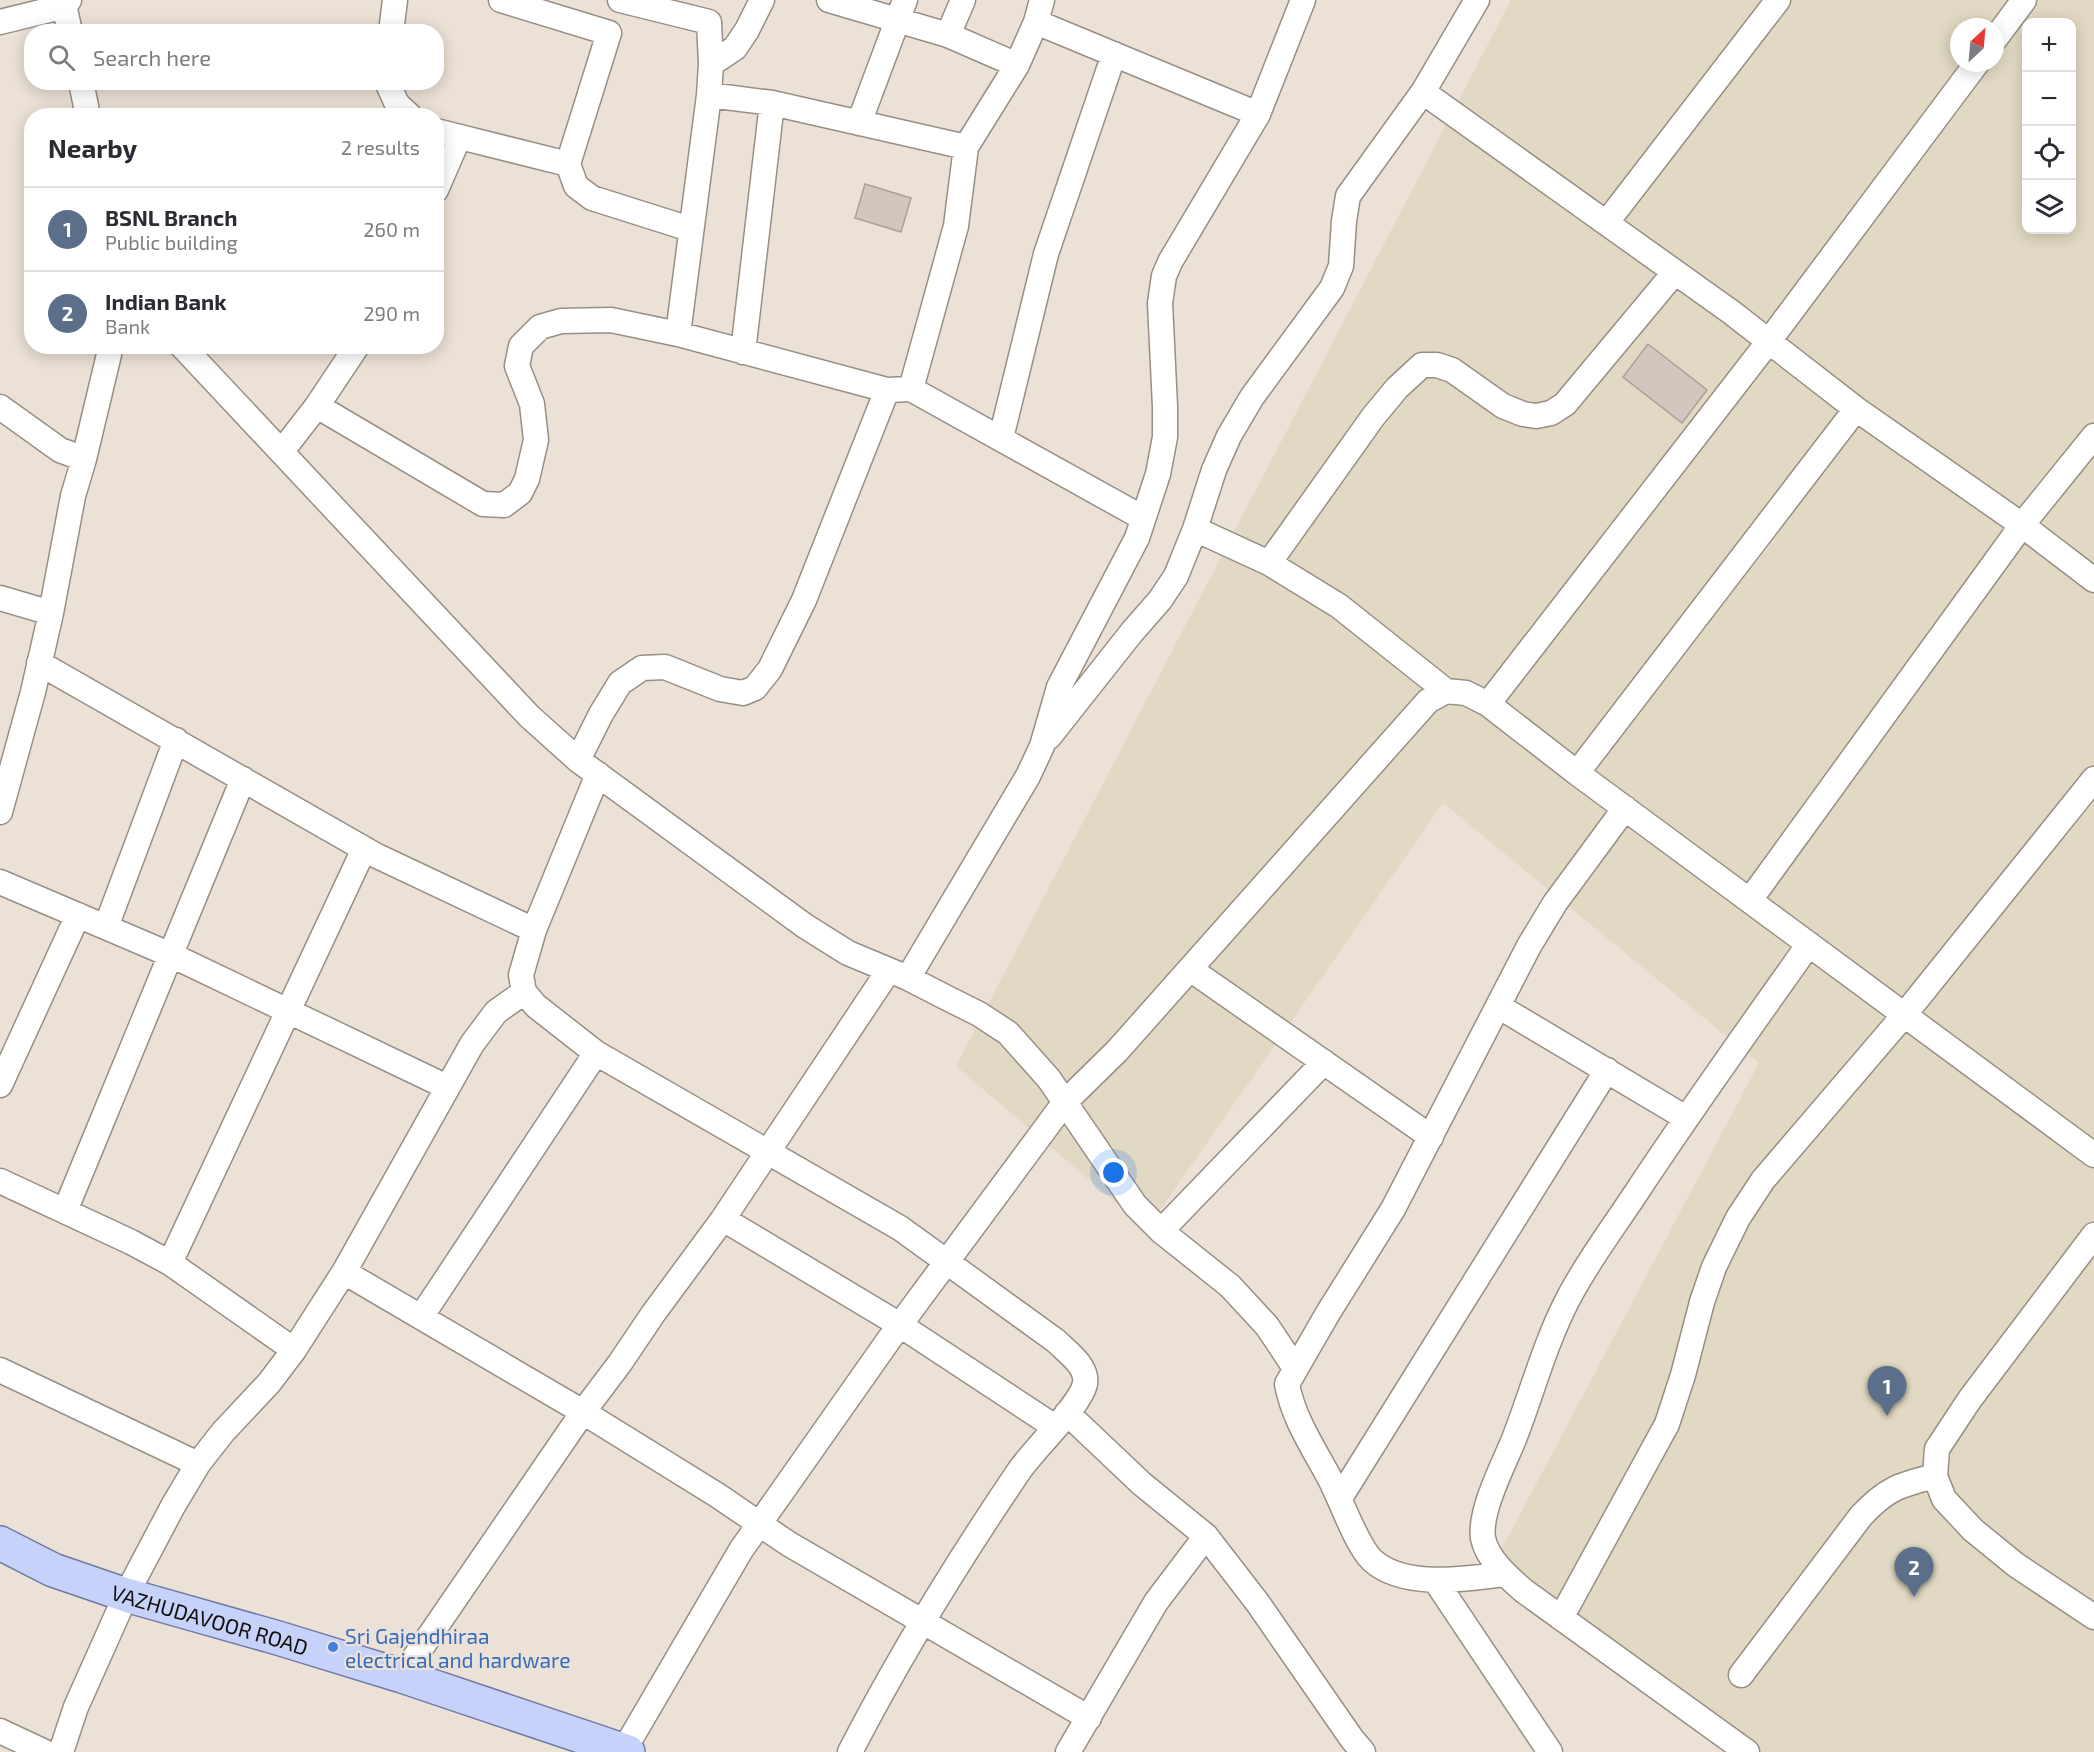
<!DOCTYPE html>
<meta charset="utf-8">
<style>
:root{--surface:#fff;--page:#f2f2f3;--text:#2b2b33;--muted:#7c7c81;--line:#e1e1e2;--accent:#785d2f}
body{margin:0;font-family:"Exo 2",sans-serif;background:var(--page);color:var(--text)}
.controls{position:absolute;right:18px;top:18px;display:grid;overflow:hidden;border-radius:12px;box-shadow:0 3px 15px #0003}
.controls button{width:54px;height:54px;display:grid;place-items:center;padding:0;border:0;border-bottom:2px solid var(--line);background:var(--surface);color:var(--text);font:30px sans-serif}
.compass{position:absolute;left:1950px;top:18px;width:54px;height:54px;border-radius:50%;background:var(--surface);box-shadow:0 3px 15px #0003;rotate:26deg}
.you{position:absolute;left:1114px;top:1173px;width:21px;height:21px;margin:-15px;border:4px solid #fff;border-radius:50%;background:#1a73e8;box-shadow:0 0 0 9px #1a73e833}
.badge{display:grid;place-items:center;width:39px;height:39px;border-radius:50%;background:var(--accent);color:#fff;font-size:20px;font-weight:700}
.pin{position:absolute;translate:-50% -50px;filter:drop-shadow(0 2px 3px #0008)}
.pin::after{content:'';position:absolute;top:32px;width:21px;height:18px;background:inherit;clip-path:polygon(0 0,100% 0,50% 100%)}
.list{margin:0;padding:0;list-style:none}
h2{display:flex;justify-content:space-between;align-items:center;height:78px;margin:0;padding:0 24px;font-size:26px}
h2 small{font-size:20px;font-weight:400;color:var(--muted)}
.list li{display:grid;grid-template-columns:39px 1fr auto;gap:18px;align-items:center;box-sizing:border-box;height:84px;padding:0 24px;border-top:2px solid var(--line)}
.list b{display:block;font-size:22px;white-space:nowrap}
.list p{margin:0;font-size:20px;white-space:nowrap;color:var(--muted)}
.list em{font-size:20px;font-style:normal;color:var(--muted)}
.icon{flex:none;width:33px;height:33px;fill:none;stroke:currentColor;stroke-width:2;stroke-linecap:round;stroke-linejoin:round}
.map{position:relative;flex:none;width:2094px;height:1752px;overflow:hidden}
.search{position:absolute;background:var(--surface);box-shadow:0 3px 15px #0003;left:24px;top:24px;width:420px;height:66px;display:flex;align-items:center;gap:15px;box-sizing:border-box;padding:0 21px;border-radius:24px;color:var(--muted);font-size:22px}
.panel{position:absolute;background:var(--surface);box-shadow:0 3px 15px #0003;left:24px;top:108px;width:420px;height:246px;border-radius:24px}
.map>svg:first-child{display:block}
.industrial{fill:#e1d9c3;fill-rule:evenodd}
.building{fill:#d3c6be;stroke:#ac9f98;stroke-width:1.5}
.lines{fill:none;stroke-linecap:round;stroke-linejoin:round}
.street-casing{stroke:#988f84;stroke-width:27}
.primary-casing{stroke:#707aa4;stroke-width:36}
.street{stroke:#fff;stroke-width:24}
.primary{stroke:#c7d2fa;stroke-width:33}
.shop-dot{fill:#3f7fe0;stroke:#ebe1d6;stroke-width:2}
.labels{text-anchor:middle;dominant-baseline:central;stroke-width:4.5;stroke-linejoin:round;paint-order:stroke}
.street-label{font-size:21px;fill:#120f0b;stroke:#ebe1d6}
.shop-label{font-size:21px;fill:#366cbe;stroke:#ebe1d6;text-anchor:start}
</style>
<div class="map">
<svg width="2094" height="1752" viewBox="0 0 2094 1752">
<rect width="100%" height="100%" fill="#ebe1d6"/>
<path class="industrial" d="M1511 0H2094V1752H1743L1490 1571 1759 1063 1443 803 1147 1229 956 1066ZM2026 22H2072V230H2026ZM1959 27H1995V63H1959Z"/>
<path class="building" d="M865 184 911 198 901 232 855 218Z
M1648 344 1707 390 1682 423 1623 377Z"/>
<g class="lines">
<defs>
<path id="street" d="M63 0 70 32
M501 0 609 33 568 164 576 186 592 198 690 229
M620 0 709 22 711 64 709 95 678 334
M829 0 948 35 1017 65
M0 22 65 6 69 0
M1036 22 1258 114
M391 32 395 0
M948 35 963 0
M1995 39 2024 0
M711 64 735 48 747 30 762 0
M81 82 88 116
M387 82 397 104 410 116
M1423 92 1731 312 1856 409 2022 525 2094 580
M709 95 772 103 966 147
M859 123 905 0
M436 131 568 164
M436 190 459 137
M1607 222 1778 0
M182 346 529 716 578 760 805 926 848 953 908 978 947 998 979 1014 1008 1033 1049 1079 1135 1205 1161 1231 1230 1286 1267 1326 1295 1368
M743 352 772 103
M911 389 956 226 966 147 1017 65 1036 22 1042 0
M317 406 483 504 504 505 520 493 527 479 536 440 532 404 517 366 521 346 540 327 561 321 611 320 678 334 887 390 911 389 1143 518
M0 407 60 450 84 459
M1001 438 1046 254 1114 54
M282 451 317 406 357 346
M1195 529 1269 563 1339 606 1446 691
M1269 563 1373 417 1397 388 1422 365H1437L1452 370 1503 406 1523 414 1536 416 1551 413 1565 404 1675 272
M0 598 51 613
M39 663 375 855 534 930
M1488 704 1769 341 1977 63
M1049 737 1132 632 1160 600 1176 576 1195 529 1214 470 1229 436 1252 397 1332 288 1341 266 1344 221 1348 196 1423 92 1477 0
M578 760 601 714 620 683 642 668 665 667 720 689 743 693 755 688 770 669 804 600 887 390
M1577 773 1856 409
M598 774 534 930 521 975 524 992 536 1006 596 1053 900 1228 1056 1341C1067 1352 1088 1366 1085 1384 1080 1406 1033 1450 1019 1471 958 1561 900 1655 850 1752
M0 812 33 692 51 613 73 496 84 459 111 346
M0 882 171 955 447 1087
M1750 900 2022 525 2094 436
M106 927 176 740
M1190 969 1431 1137
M908 978 1028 776 1042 746 1059 687 1137 538 1158 474 1165 437V407L1160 303 1164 276 1170 262 1258 114 1303 0
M1498 1006 1686 1118
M0 1085 78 915
M0 1181 131 1242 170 1263 294 1350
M65 1211 243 779
M723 1219 900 1325 1055 1427
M1161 1231 1324 1062
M2094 1235 1970 1399 1937 1449 1935 1476 1944 1499 1973 1530 2016 1565 2094 1617
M170 1263 364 849
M344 1272 583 1412 717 1495 789 1544 1089 1718
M421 1317 596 1053
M0 1370 198 1464
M1067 1413 1142 1484 1206 1536 1257 1602 1352 1739 1363 1752
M1340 1498 1607 1070
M1505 1574C1467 1579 1403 1589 1372 1560 1357 1546 1341 1500 1330 1479 1314 1449 1293 1418 1287 1384L1328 1313 1393 1209 1529 946 1555 903 1625 808
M1435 1580 1550 1752
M1561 1618 1667 1424 1683 1375 1702 1302 1714 1267 1738 1218 1763 1180 1905 1014 2094 779
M1741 1675 1861 1516C1887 1488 1900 1485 1935 1476
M402 1676 583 1412 620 1363 653 1314 723 1219 889 970
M0 1731 45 1752
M624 1750 741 1550 888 1341 1065 1102 1117 1051 1428 701 1446 691 1466 693 1488 704 1577 773 2094 1155
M61 1752 76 1707 126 1595 173 1506 198 1464 223 1432 269 1383 294 1350 344 1272 472 1044 496 1012 524 992
M1068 1752 1156 1602 1206 1536
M1747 1752 1524 1591C1508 1577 1487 1559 1483 1538 1479 1511 1504 1464 1514 1439 1532 1393 1545 1343 1568 1299 1587 1262 1613 1228 1636 1193 1692 1108 1751 1026 1809 944"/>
<g id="primary">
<path id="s1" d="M0 1543 53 1570 126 1595 278 1638 402 1676 628 1752"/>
</g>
</defs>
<use href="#street" class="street-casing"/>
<use href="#primary" class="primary-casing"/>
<use href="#street" class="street"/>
<use href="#primary" class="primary"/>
</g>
<circle class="shop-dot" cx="333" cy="1647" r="6"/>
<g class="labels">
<g class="street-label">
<text stroke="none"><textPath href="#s1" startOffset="224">VAZHUDAVOOR ROAD</textPath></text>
</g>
<g class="shop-label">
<text x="345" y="1635">Sri Gajendhiraa<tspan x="345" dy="24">electrical and hardware</tspan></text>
</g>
</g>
</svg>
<div class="controls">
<button>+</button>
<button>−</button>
<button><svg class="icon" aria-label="locate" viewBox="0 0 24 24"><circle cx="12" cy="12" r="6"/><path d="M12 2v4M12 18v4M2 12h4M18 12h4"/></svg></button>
<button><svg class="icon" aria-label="layers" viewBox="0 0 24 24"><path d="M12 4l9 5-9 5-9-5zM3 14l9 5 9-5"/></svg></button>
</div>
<svg class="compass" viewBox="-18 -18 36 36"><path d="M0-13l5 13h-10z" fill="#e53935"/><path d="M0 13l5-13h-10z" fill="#7c7c81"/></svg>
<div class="you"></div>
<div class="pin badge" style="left:1887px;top:1416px;background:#5c6f8a">1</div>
<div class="pin badge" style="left:1914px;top:1597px;background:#5c6f8a">2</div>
<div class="search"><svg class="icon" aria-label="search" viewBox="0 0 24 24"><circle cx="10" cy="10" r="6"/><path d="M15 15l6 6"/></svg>Search here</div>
<section class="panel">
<h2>Nearby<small>2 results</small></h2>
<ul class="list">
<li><span class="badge" style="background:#5c6f8a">1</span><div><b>BSNL Branch</b><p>Public building</p></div><em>260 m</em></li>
<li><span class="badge" style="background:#5c6f8a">2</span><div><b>Indian Bank</b><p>Bank</p></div><em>290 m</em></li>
</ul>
</section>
</div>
